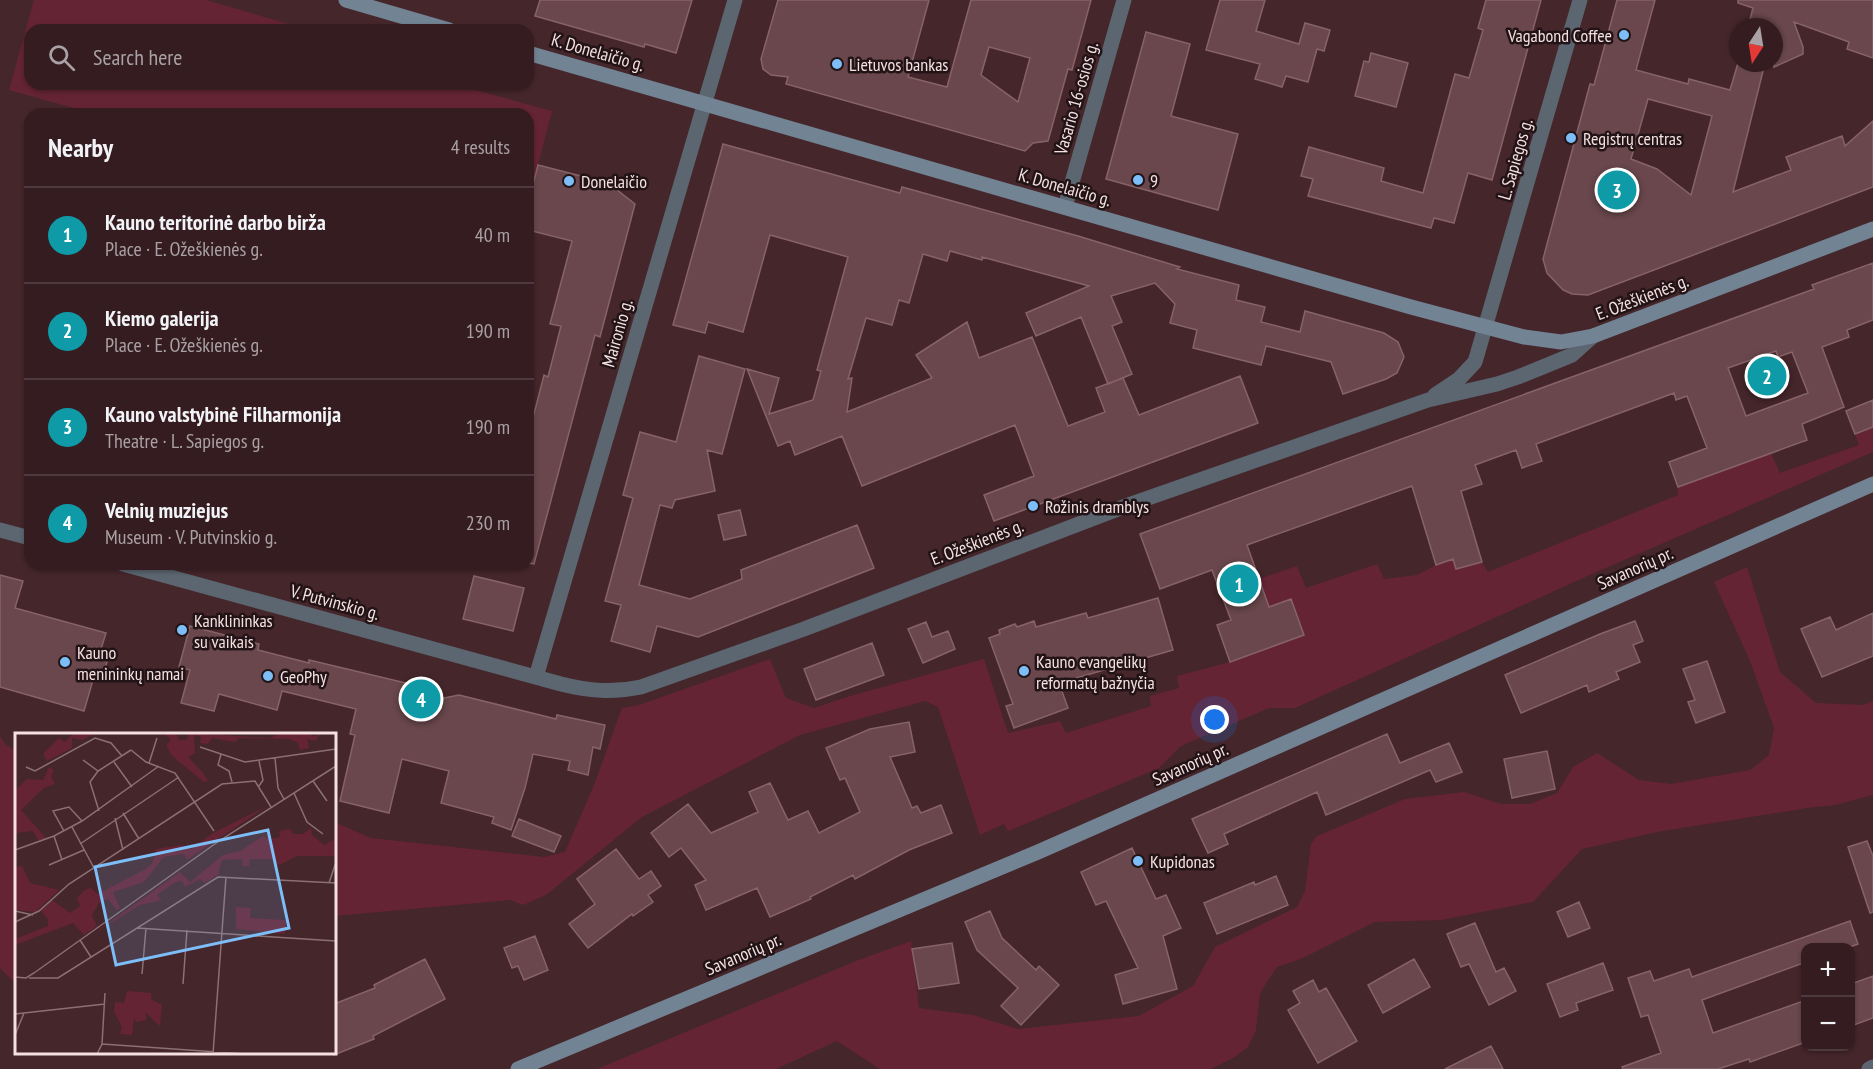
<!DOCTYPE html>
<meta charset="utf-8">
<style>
:root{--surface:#341c20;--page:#3f292d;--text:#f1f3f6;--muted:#a9a1a5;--line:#4e3a3e;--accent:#7dbef9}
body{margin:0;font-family:"PT Sans Narrow",sans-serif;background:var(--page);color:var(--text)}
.controls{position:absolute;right:18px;bottom:18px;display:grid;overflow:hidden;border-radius:12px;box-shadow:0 2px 4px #0004}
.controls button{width:54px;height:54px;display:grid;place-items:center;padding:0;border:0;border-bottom:2px solid var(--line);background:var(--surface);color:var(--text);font:30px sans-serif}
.compass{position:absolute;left:1729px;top:18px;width:54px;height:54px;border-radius:50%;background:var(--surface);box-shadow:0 2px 4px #0004;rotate:192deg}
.you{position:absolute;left:1215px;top:720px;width:21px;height:21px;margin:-15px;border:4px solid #fff;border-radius:50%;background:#1a73e8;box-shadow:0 0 0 9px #1a73e833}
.badge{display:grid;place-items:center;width:39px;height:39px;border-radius:50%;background:var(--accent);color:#fff;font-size:20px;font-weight:700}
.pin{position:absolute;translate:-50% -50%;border:3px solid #fff;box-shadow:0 2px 6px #0006}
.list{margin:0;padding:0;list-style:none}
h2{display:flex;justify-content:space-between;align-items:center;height:78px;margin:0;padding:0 24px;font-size:26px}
h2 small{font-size:20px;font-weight:400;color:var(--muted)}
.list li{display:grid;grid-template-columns:39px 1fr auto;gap:18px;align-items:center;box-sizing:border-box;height:96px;padding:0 24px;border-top:2px solid var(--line)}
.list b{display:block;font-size:22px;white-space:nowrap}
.list p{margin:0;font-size:20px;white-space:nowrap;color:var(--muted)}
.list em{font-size:20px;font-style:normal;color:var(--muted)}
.icon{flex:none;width:33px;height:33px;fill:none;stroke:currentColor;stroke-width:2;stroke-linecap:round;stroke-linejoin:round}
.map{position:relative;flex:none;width:1873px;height:1069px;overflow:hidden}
.search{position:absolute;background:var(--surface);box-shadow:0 2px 4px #0004;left:24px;top:24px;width:510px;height:66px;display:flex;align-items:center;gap:15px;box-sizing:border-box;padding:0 21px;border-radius:18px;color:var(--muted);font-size:22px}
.panel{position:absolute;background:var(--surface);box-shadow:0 2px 4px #0004;left:24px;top:108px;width:510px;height:462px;border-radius:18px}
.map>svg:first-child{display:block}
.green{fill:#652433}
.building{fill:#69474c;stroke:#876368;stroke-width:1.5;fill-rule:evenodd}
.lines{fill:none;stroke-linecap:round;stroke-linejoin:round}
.street{stroke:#5b6670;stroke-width:15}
.secondary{stroke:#728394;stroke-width:15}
.poi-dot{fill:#7dbef9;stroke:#221416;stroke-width:2}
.labels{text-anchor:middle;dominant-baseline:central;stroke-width:5;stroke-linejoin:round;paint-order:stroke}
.poi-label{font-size:18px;fill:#f5e0e2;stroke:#221416;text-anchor:start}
.street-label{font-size:18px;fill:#f5e0e2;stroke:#221416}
.inset-road{fill:none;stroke:#8b7074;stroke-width:1.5}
.view{fill:#7dbef9;fill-opacity:0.15;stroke:#7dbef9;stroke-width:3}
.inset-edge{fill:none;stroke:#f5e0e2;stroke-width:3}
</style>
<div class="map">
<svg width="1873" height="1069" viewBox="0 0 1873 1069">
<rect width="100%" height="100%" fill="#45262b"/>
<path class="green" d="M34 0H206L309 30H30V84H454L552 111 528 204V114H95L9 90Z
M1873 427V452L1592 574 1295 708H1269L1181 746 1159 768 1008 831 1004 824 980 835 938 707 925 701 800 735 642 817 546 895 523 905 510 900 335 916 334 822 371 838 544 857 565 852 594 785 622 708 639 705 770 659 786 698 814 708 850 696 984 659 1008 733 1060 721 1066 733 1151 706 1150 696 1179 688 1177 676 1230 662 1304 635 1291 599 1269 607 1259 579 1297 566 1306 588 1377 564 1384 579 1417 575 1436 565 1453 559 1456 569 1482 562 1488 572 1678 495V487L1771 453 1780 473 1859 445 1855 434Z
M1747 567 1780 672 1816 703 1863 705 1873 701V795L1835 805 1807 808 1657 832 1582 849 1533 902 1441 920 1375 922 1303 958 1277 967 1260 993 1256 1030 1248 1047 1233 1058 1211 1069H880L837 1041 776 1069H597L856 961 911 941 919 1008 973 1015 1018 1029 1139 1016 1193 986 1215 947 1297 907 1305 891 1311 844 1317 836 1405 799 1464 792 1501 804H1530L1557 793 1573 767 1597 753 1639 780 1671 784 1750 770 1769 755 1774 728 1750 661 1714 582Z
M0 736 5 744 16 751V984L0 968Z"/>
<path class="building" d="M540 0H692L676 53 645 44 644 47 535 16Z
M778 0H929L908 77 947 87 971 0H1091L1072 70 1068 69 1048 141 1033 143 1025 151 786 84 788 77 771 75 763 69 761 59ZM989 47 1030 58 1018 102 981 75Z
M1220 0H1265L1256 31 1299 44 1305 23 1330 30 1324 51 1317 49 1308 82 1286 76 1282 87 1255 79 1260 64 1206 50Z
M1486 0H1541L1492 180 1468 173 1454 223 1434 218 1431 228 1308 196 1313 179 1301 176 1309 147 1384 168 1381 181 1423 193 1455 74 1469 78 1483 30 1478 28Z
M1617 0H1655L1636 70 1688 84 1689 79 1730 90 1738 63H1765L1733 192 1791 170 1786 157 1842 136 1845 146 1873 121V187L1588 295 1572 294 1563 290 1547 273 1543 259 1590 84 1594 85ZM1648 99 1712 116 1691 195 1657 169 1631 159Z
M1738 0H1873V58L1847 49 1849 42 1794 22 1803 47V54L1774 67V27H1748L1753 8 1738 3Z
M1146 32 1190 44 1171 116 1238 134 1218 210 1106 179Z
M1371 53 1408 63 1396 107 1355 96 1364 61 1369 62Z
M723 144 900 193 902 187 1078 236 1180 267 1177 269 1239 285 1236 300 1265 307 1261 322 1300 332 1305 311 1384 333 1398 342 1404 357 1397 373 1386 379 1343 394 1331 362 1266 346 1261 365 1193 348 1197 330 1170 323 1175 304 1155 283 1111 296 1122 322 1112 326 1132 374 1108 384 1081 317 1036 336 1026 313 1089 286 982 257V260L950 251 947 261 923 254 909 303 899 300 892 325 866 318 848 379 852 378 847 412 932 378 916 355 967 322 979 358 1032 337 1068 426 1105 412 1096 388 1123 378 1139 415 1240 376 1258 423 994 521 984 495 1034 476 1015 425 862 486 842 436 795 455 790 441 778 446 747 369 779 378 769 414 813 400 821 371 817 370 848 257 770 235 743 332 708 322 705 333 673 325Z
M538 165 608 183 635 204 600 337 595 335 534 564 528 563V437L544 375 548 377 561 326 550 324 572 241 528 230V204Z
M1873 263V320L1847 330 1849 337 1822 347 1844 407 1802 424 1807 440 1678 487 1669 462 1707 448 1687 396 1676 400 1674 393 1536 444 1542 461 1522 468 1516 450 1475 465 1482 484 1461 491 1482 562 1456 569 1453 559 1436 565 1412 486 1247 545 1269 607 1291 599 1304 635 1230 662 1217 625 1231 620 1212 570 1160 589 1140 534 1803 293 1814 289 1812 285ZM1776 351 1778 357 1792 352 1808 393 1746 416 1728 368Z
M699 356 745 369 722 454 707 450 715 491 675 500 672 508 660 505 639 585 690 599 742 579 741 570 857 525 874 568 698 637 657 626 650 652 611 641 621 605 605 601 633 498 623 495 640 432 676 442Z
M1873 400V427L1855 434 1846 411Z
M740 510 746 535 724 540 718 515Z
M0 575 23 581 15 608 106 633 101 649 110 651 103 676 95 673 84 711 0 687Z
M474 576 524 588 513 631 463 619Z
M1158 598 1173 650 1059 683 1068 708 1014 728 1006 706 1013 704 989 638 1000 634 999 630 1015 624 1017 627 1034 621 1036 627 1086 613 1088 618Z
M1873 613V656L1822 677 1801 629 1830 617 1836 630Z
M1635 621 1643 641 1633 645 1640 662 1616 672 1619 679 1589 692 1587 685 1521 713 1505 675 1600 634Z
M926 622 932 637 948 631 955 649 923 663 908 629Z
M190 626 259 644 258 650 309 663V660L427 688 424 702 459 695 556 719 557 715 605 725 600 749 593 747 588 775 568 770 570 761 533 754 525 788 511 830 492 823 494 817 441 803 449 771 402 759 389 813 340 801 355 735 350 734 356 709 282 691 277 710 219 694 214 711 181 703 190 670 179 667Z
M872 643 884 675 816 700 804 669Z
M1707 661 1725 712 1696 723 1688 702 1695 700 1683 669Z
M909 722 915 752 890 757 912 808 917 806 921 813 941 805 952 833 909 850 855 879 853 875 810 897 811 899 770 917 757 888 706 910 695 885 706 880 681 848 669 857 651 833 688 804 711 833 758 812 749 792 770 783 788 820 808 811 819 833 860 812 845 778 840 780 826 748 870 729Z
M1387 734 1400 763 1449 743 1462 772 1436 782 1430 770 1326 815 1317 792 1224 834 1228 844 1208 853 1192 819Z
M1547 751 1555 789 1512 798 1504 759Z
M519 819 561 836 554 852 512 836Z
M1867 841 1873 856V912L1870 913 1848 847Z
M1132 848 1156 899 1166 895 1181 928 1163 936 1177 989 1123 1004 1115 975 1138 968 1106 901 1096 905 1081 872Z
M616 849 639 879 651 871 661 886 648 895 653 902 633 916 632 914 588 948 569 924 595 904 577 879Z
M1276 876 1288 905 1217 934 1204 903 1254 882 1255 885Z
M1579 902 1590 928 1568 937 1557 912Z
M990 911 1002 938 1036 970 1039 966 1059 985 1021 1025 1001 1006 1018 988 977 950 965 922Z
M1850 921 1858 944 1847 948H1806V962L1702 1000 1713 1033 1806 1000V1042L1750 1062 1749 1059 1718 1069H1623L1622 1067 1661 1053 1648 1015 1641 1017 1628 978 1650 971 1654 981 1689 969 1692 977Z
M1475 923 1496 972 1504 968 1516 991 1489 1005 1469 964 1461 967 1447 934Z
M535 936 548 970 524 980 518 966 512 968 504 948Z
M952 943 959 983 919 989 912 949Z
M425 959 445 999 373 1036 374 1039 334 1055V1004L375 988 374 985Z
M1414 959 1430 987 1383 1013 1368 985Z
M1603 963 1613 990 1576 1003 1578 1010 1560 1017 1547 984Z
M1873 976V1018L1851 1026V984Z
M1313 980 1319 992 1326 988 1357 1041 1318 1063 1288 1010 1300 1003 1293 991Z
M1491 1046 1503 1069H1445Z"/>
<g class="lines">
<path class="street" d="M1065 207 1124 0
M1435 395 1459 379 1475 362 1580 0
M0 530 30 538
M123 564 561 684C589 691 613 693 641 687L804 629 1131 504 1428 400 1497 384 1518 377 1572 355 1593 336
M536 677 735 0
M1869 1069 1873 1067"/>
<path class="secondary" d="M346 0 449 30
M528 53 1411 307 1524 337 1561 342 1593 336 1873 229
M518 1069 1038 852 1873 484"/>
</g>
<g class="poi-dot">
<circle cx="1624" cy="35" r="6"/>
<circle cx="837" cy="64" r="6"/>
<circle cx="1571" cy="138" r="6"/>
<circle cx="1138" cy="180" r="6"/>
<circle cx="569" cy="181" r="6"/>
<circle cx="1033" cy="506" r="6"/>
<circle cx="182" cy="630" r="6"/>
<circle cx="65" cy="662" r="6"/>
<circle cx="1024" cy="671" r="6"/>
<circle cx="268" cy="676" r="6"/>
<circle cx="1138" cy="861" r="6"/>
</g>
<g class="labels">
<g class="poi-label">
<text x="1612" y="35" text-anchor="end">Vagabond Coffee</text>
<text x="849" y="64">Lietuvos bankas</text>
<text x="1583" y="138">Registrų centras</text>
<text x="1150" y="180">9</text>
<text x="581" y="181">Donelaičio</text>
<text x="1045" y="506">Rožinis dramblys</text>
<text x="194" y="620">Kanklininkas<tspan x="194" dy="21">su vaikais</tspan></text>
<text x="77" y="652">Kauno<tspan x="77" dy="21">menininkų namai</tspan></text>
<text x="1036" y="661">Kauno evangelikų<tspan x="1036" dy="21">reformatų bažnyčia</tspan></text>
<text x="280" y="676">GeoPhy</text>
<text x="1150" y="861">Kupidonas</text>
</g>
<g class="street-label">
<text transform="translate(598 52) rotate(16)">K. Donelaičio g.</text>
<text transform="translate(1076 98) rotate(-74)">Vasario 16-osios g.</text>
<text transform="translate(1515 159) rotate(-74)">L. Sapiegos g.</text>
<text transform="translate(1065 187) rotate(16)">K. Donelaičio g.</text>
<text transform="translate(1642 297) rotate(-21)">E. Ožeškienės g.</text>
<text transform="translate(617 333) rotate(-74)">Maironio g.</text>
<text transform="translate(977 542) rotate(-21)">E. Ožeškienės g.</text>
<text transform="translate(1635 568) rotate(-24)">Savanorių pr.</text>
<text transform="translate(335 602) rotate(15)">V. Putvinskio g.</text>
<text transform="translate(1190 764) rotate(-24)">Savanorių pr.</text>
<text transform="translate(743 954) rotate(-23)">Savanorių pr.</text>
</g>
</g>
<g transform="translate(15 733)">
<rect width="321" height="321" fill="#45262b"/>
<path d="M59 0 78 1 68 7 57 5V15L32 28 28 21 44 5 50 9ZM148 0H161L164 7H171L175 0 255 5 267 0H294L298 4 305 0 301 8 292 6 294 15 285 17 283 10 274 6 224 5 220 9 197 5 193 11 185 10 186 4 179 2 180 20 173 24 189 41 193 48 189 49 157 23 151 12 156 7ZM34 34 39 37 36 44 40 51 29 55 6 77 31 105 24 108 18 98 0 100V57L12 46 28 47ZM252 73 172 127 169 121 149 124 129 149 98 159 105 175 102 177 93 166 84 170 77 182 82 193 69 202 58 190 0 212V206L33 193V186L26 178 37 167 55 180 65 173 62 165 70 157 76 155 82 161 129 137 137 131 141 116 166 112 176 116 198 100ZM296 95 297 102 309 112 321 105V123H282L264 132 255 126H235L234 133H228L227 126 207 127 203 142 190 150 185 146 170 154 167 148 161 149 142 162 147 167 125 172 78 201 165 139 175 149 208 122 225 118 248 103 255 106 265 104 264 98 276 96 277 101H288ZM7 133 15 150 44 157 20 179 0 177V134ZM221 174 236 175 235 185 271 187 270 201 221 196ZM112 258 136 260V266L147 272 145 293 131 280V287L121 289 119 285 117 302 105 301 107 294 99 279 100 269 109 270Z" fill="#652433"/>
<path class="inset-road" d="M185 14 230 29 321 16M116 17 131 29 160 40 199 98M206 21 203 32 214 38 217 49M260 25 263 55 269 66M68 27 83 38M244 28 248 47 244 53M99 29 117 54M134 30 142 5M11 34 20 38 80 5 96 10 107 23M298 48 312 68M279 60 292 89 308 101M84 78 75 49 83 38 116 17M108 80 124 106M100 85 108 117M57 94 79 135M49 98 38 78 54 74 67 88M39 103 47 127M65 111 164 44M0 117 39 103 67 88 144 33M34 132 69 117M314 150 321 129M0 178 18 182M0 189 24 178 54 151 207 51 240 48 256 74M122 195 321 208M65 207 76 224M127 241 131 195M0 244 11 245 19 240 204 108 321 33M14 245H43L203 144 321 150M168 251 172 197M0 281 90 271M0 302 9 280M87 311 231 321M82 321 87 311 90 260M198 321 211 144"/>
<path class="view" d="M253 97 274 195 101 232 80 134Z"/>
<rect width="321" height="321" class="inset-edge"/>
</g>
</svg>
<div class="controls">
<button>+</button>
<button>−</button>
</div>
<svg class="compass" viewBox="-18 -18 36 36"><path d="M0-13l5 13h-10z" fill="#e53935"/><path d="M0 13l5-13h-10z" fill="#a9a1a5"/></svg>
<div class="you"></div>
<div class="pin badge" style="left:1239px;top:584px;background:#0f9aa8">1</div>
<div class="pin badge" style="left:1767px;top:376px;background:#0f9aa8">2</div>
<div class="pin badge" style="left:1617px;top:190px;background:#0f9aa8">3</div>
<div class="pin badge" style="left:421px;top:699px;background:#0f9aa8">4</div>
<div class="search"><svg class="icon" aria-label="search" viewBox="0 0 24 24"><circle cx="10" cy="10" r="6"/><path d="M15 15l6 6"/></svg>Search here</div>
<section class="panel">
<h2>Nearby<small>4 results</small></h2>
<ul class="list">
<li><span class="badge" style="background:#0f9aa8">1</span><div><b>Kauno teritorinė darbo birža</b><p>Place · E. Ožeškienės g.</p></div><em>40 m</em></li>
<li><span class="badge" style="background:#0f9aa8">2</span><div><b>Kiemo galerija</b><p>Place · E. Ožeškienės g.</p></div><em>190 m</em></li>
<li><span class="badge" style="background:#0f9aa8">3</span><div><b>Kauno valstybinė Filharmonija</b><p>Theatre · L. Sapiegos g.</p></div><em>190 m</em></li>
<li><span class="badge" style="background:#0f9aa8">4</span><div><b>Velnių muziejus</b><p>Museum · V. Putvinskio g.</p></div><em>230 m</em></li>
</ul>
</section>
</div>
